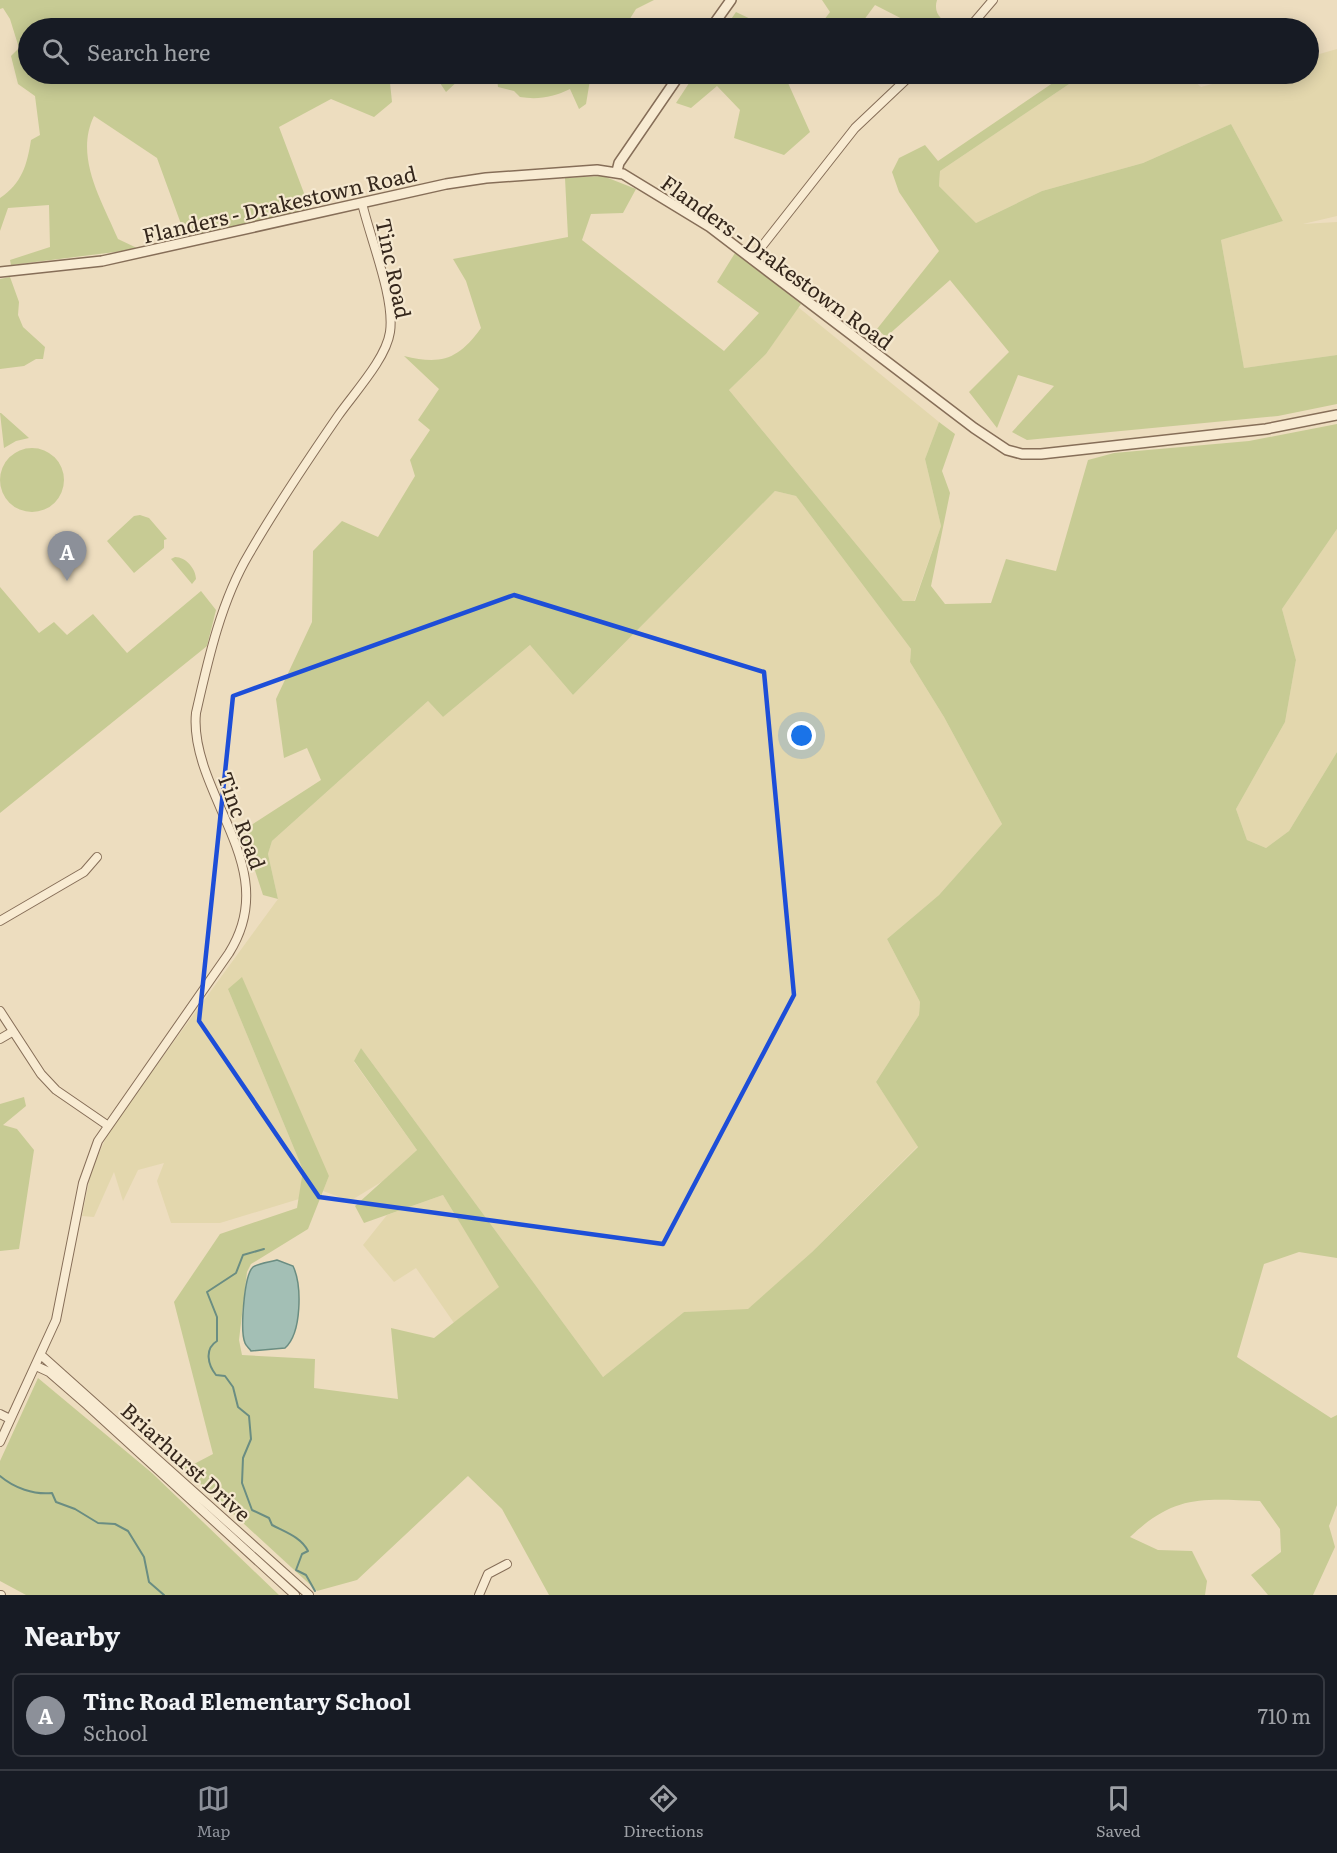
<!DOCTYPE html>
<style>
:root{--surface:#171b24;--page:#242831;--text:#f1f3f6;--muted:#9ea1a6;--line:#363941;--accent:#8c9099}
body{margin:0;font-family:Literata,serif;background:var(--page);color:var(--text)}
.you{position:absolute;left:802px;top:736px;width:21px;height:21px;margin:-15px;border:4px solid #fff;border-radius:50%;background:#1a73e8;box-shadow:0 0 0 9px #1a73e833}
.badge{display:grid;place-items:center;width:39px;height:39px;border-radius:50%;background:var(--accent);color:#fff;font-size:20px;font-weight:700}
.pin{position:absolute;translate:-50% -50px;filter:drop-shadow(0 2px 3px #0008)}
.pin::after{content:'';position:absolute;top:32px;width:21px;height:18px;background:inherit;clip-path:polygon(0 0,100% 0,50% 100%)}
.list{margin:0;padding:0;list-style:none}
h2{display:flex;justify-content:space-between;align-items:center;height:78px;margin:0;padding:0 24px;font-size:26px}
h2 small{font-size:20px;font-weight:400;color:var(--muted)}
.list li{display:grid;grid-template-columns:39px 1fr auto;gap:18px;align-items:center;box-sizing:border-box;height:84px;margin:0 12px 12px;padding:0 12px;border:2px solid var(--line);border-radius:9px}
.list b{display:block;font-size:22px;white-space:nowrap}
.list p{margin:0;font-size:20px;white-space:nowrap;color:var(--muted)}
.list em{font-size:20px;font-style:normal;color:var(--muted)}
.icon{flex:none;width:33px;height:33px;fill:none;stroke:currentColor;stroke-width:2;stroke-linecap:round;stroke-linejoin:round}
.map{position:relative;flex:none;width:1337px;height:1595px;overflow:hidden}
.search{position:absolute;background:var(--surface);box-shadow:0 3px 15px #0003;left:18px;right:18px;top:18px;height:66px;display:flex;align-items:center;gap:15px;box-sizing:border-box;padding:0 21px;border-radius:33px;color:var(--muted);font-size:22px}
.sheet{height:174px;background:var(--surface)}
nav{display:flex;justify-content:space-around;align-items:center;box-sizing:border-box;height:84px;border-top:2px solid var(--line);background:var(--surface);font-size:16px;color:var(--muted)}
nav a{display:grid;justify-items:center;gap:3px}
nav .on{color:var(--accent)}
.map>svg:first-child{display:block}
.farmland{fill:#e3d7ad}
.green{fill:#c7cb94}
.water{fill:#a3bfb5;stroke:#6a8d82;stroke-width:1.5}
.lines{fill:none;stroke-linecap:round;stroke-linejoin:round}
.stream{stroke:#6a8d82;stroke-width:2}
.minor-casing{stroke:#866e58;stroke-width:10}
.tertiary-casing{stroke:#866e58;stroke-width:12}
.minor{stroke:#f8ebd2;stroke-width:8}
.tertiary{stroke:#f8ebd2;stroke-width:9}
.marked{fill:none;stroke:#1d4ed8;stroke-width:4.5;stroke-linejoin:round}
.labels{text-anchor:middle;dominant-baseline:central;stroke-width:4.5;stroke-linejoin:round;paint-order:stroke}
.street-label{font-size:21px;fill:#35271c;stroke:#f5e8cf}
</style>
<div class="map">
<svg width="1337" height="1595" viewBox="0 0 1337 1595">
<rect width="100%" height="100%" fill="#edddbf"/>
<path class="farmland" d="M1337 49V216L1303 224 1337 222V355L1244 368 1221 240 1283 221 1231 124 1143 163 1042 191 976 223 939 186 940 171 1084 74H1186L1201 87 1250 74H1308L1309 57Z
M798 307 939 422 925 459 941 526 914 602 903 601 729 390 766 354Z
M775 491 796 496 911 649 910 662 944 717 1002 824 939 895 887 939 920 1002 919 1015 876 1082 918 1146 812 1252 748 1310 684 1312 603 1377 361 1048 354 1062 417 1150 383 1181 350 1201 323 1191 329 1176 228 989 303 1170 299 1199 220 1223H171L157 1181 164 1163 138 1170 123 1201 114 1172 94 1217 82 1216 91 1171 110 1129 278 899 268 854 272 841 428 701 443 717 530 645 573 695Z
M1337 529V752L1289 831 1266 848 1247 840 1236 809 1285 722 1296 660 1282 609Z
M443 1195 500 1287 454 1323 416 1268 394 1282 363 1245 387 1215Z"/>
<path class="green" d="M0 0H654L636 9 626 25 630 28H28V74H428L390 83 392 102 374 117 331 99 279 127 310 209 174 241 181 224 157 158 94 116C74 157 102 201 118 239L139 249 11 265 10 260 50 247 49 205 8 208 0 231V198C22 183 27 165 31 140L40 135 35 96 18 84 11 56 19 48 10 19 3 8 0 9Z
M822 0H937C933 13 941 20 952 26L920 28 875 5 858 28H818L830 12Z
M736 12 769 28H725Z
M434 74H591L586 104 579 109 570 89C554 97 538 100 520 97L514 91 498 87 497 78H461L446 92Z
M695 74H784L810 132 784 155 734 138 740 110 717 86 691 108 676 103Z
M1066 74H1084L940 171 939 186 976 223 1042 191 1143 163 1231 124 1283 221 1221 240 1244 368 1337 355V404L1278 416 1027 440 1012 432 1054 386 1018 375 997 428 969 392 1009 352 950 280 886 337 877 329 939 251 899 192 892 172 899 158 925 145 938 161Z
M603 176 636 189 623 213 591 214 582 240 724 351 759 313 717 282 735 253 801 304 766 354 729 390 903 601H915L941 526 925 459 939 422 955 434 942 471 950 493 931 586 945 604 991 603 1006 559 1056 571 1088 460 1114 453 1249 441 1337 424V529L1282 609 1296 660 1285 722 1236 809 1247 840 1266 848 1289 831 1337 752V1258L1299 1252 1264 1264 1237 1357 1331 1418 1337 1415V1505L1329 1526 1335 1547 1313 1595H1268L1251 1575 1281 1552 1280 1529 1260 1501C1202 1499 1175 1494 1130 1537L1158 1550 1192 1551 1207 1581 1205 1595H549L502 1509 468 1476 357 1580 317 1591 168 1454 194 1464 213 1454 174 1302 220 1234 297 1208 303 1170 228 989 242 977 329 1176 308 1229 251 1264 247 1272 239 1340 242 1355 315 1359 314 1388 398 1399 391 1328 434 1338 499 1287 443 1195 364 1223 355 1206 417 1150 354 1061 361 1048 603 1377 684 1312 748 1309 812 1252 918 1147 876 1082 919 1015 920 1002 887 939 939 895 1002 824 944 717 910 662 911 649 796 496 775 491 573 695 530 645 443 717 428 701 272 841 268 854 278 899 263 895 242 831 321 780 307 748 284 758 276 699 312 622 313 551 342 521 378 537 415 476 410 460 430 430 418 420 439 389 404 356C441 365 458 360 481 328L466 281 453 259 568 237 565 178Z
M10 277 19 302 18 315 23 327 45 347 43 359H36L24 366 0 369V279Z
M0 413H1L29 438 16 441 4 448Z
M0 480a32 32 0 1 1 64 0a32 32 0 1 1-64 0Z
M140 515 149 518 167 539 164 540V548L134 573 107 541 134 516Z
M175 557C186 557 196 569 196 579L192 584 171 559Z
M0 587 39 633 54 622 67 635 93 614 127 653 201 591 216 610 207 646 0 813Z
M24 1097 26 1106 3 1125 17 1129 34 1150 19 1249 0 1251V1104Z
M38 1378 152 1473 279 1595H26L0 1581V1461Z"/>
<path class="water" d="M277 1260 293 1266C302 1285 302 1333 285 1348L251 1351C249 1348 246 1346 245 1343 240 1331 244 1275 253 1267 259 1263 270 1262 277 1260Z"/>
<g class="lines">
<path class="stream" d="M264 1249 243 1255 236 1273 207 1292 217 1317V1341C204 1349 208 1365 216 1375L225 1376 233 1387 238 1407 249 1416 251 1439 243 1458 242 1483 252 1510 269 1518 272 1525C285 1532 301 1537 308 1551L302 1554 296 1570 306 1575 315 1591
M0 1476C14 1488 34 1495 52 1493L56 1502 75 1509 98 1523 115 1524 128 1531 144 1557 149 1582 164 1595"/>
<defs>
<path id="minor" d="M969 28 993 0
M752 259 855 128 912 74
M0 921 84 872 97 857
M0 1011 41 1074 56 1090 107 1125
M0 1039 12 1032
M41 1355 309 1595
M36 1366 49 1372 87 1405 295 1595
M0 1414 10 1419
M0 1442 56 1320 83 1183 98 1141 229 953C271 886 226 832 204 767 198 749 194 732 196 713 208 660 221 601 249 554 276 507 307 461 338 416 354 393 386 359 390 332 395 298 370 238 362 203
M0 1595H1
M479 1595 488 1574 507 1564"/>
<path id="tertiary" d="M711 28 731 0
M617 171 619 163 680 74
M0 272 102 261 446 184 486 178 597 170 623 174 710 227 974 428 1007 450 1022 454H1041L1266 429 1337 415"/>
</defs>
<use href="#minor" class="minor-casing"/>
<use href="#tertiary" class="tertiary-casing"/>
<use href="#minor" class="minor"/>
<use href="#tertiary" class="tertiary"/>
</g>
<path class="marked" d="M514 595 764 672 794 995 663 1244 319 1197 199 1021 233 696Z"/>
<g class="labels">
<g class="street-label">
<text transform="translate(279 203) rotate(-13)">Flanders - Drakestown Road</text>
<text transform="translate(778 261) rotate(36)">Flanders - Drakestown Road</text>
<text transform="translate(395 268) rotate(78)">Tinc Road</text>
<text transform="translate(243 820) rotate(70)">Tinc Road</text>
<text transform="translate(187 1461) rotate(42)">Briarhurst Drive</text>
</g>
</g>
</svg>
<div class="you"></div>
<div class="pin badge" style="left:67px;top:581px">A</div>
<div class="search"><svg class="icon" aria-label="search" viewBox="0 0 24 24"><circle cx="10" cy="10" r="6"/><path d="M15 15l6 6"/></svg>Search here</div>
</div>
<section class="sheet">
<h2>Nearby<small></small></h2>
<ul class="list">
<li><span class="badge">A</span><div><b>Tinc Road Elementary School</b><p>School</p></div><em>710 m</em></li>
</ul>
</section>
<nav>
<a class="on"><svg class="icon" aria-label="map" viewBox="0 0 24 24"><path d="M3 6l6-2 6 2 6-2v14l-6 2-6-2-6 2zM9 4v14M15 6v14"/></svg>Map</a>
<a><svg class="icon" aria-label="directions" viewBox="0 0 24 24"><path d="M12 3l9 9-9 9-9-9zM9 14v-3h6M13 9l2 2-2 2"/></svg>Directions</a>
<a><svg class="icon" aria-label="saved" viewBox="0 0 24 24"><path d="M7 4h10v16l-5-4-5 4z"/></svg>Saved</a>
</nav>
